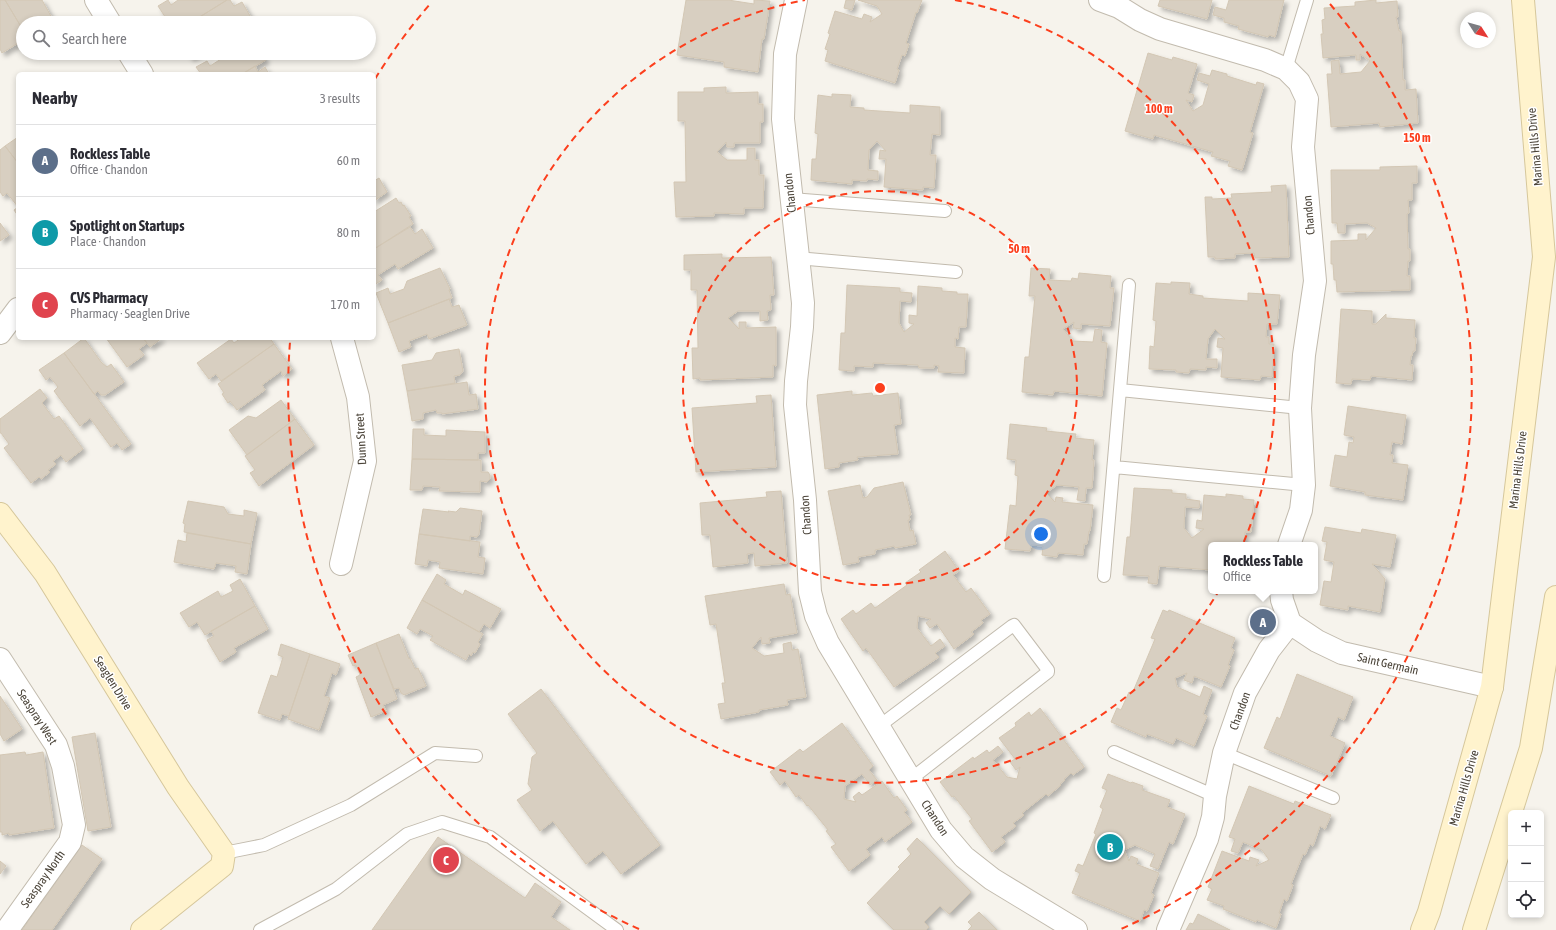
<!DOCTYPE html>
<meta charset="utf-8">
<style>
:root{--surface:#fff;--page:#f7f7f7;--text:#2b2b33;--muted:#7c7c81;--line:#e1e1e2;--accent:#0b8043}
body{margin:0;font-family:"Asap Condensed",sans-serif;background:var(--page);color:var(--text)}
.controls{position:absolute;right:12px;bottom:12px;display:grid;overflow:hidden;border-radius:6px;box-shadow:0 2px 6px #0003}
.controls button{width:36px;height:36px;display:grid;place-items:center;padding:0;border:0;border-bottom:1px solid var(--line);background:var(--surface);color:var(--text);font:20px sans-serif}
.compass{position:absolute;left:1460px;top:12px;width:36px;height:36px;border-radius:50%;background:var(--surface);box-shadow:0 2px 6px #0003;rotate:126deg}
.you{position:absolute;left:1041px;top:534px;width:14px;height:14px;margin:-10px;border:3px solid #fff;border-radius:50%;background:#1a73e8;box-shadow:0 0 0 6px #1a73e833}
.badge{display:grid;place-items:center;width:26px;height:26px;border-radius:50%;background:var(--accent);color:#fff;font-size:13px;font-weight:700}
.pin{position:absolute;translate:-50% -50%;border:2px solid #fff;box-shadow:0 1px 4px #0006}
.popup{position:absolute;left:1208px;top:542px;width:110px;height:52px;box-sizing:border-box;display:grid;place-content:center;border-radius:6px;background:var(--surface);filter:drop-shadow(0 1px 3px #0005);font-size:13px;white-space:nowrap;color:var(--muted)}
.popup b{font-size:15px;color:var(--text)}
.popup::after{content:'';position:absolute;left:50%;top:100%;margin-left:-8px;border:8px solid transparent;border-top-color:var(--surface)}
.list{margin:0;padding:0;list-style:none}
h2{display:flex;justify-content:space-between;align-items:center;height:52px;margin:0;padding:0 16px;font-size:17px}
h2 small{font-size:13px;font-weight:400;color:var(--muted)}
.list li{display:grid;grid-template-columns:26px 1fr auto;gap:12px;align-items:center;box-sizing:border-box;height:72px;padding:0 16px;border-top:1px solid var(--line)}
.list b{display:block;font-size:15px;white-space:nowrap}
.list p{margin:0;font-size:13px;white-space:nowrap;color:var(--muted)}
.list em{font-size:13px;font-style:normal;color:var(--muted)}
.icon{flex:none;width:22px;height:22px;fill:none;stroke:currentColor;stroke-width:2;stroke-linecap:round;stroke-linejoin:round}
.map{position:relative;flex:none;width:1556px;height:930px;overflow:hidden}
.search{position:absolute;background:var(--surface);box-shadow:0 2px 6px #0003;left:16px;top:16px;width:360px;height:44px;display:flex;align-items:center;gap:10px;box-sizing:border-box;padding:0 14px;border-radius:22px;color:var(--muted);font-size:15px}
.panel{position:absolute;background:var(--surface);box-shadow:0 2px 6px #0003;left:16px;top:72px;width:360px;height:268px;border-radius:6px}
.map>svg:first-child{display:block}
.building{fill:#d8cfc1;stroke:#d3c7b4;filter:url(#shadow)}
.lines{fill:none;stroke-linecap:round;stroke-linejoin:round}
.lane-casing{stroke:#c2bbae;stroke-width:14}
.street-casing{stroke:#c2bbae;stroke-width:24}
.secondary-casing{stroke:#d6c79b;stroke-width:24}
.lane{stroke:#fff;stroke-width:12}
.street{stroke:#fff;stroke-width:22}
.secondary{stroke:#fff3cd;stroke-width:22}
.ring{fill:none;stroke:#fc3f1d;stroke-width:2;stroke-dasharray:7 5}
.labels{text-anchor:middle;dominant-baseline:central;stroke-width:3;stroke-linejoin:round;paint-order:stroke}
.street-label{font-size:12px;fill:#4b4439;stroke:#fff}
.centre{fill:#fc3f1d;stroke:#fff;stroke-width:2}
.ring-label{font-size:12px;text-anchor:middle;font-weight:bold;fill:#fc3f1d;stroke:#fff;stroke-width:3;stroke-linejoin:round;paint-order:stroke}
</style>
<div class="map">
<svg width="1556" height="930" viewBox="0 0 1556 930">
<defs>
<filter id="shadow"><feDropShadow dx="3.5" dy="3.5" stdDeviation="2" flood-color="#0004"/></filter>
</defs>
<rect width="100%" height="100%" fill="#f6f3ec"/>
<path class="building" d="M0 0H5L23 30V34L17 38 20 42 2 53 0 49Z
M5 0H42L52 18 44 23H23V30Z
M168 0 171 5 178 0H227L190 23H169L158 6Z
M227 0H230L234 6 242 2 253 21 250 23H190Z
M686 0H728L754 4V0L770 1 764 39H762L758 72 724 67V62L677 55Z
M846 0H855L852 10 844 8Z
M858 0H922L917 13 916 12 906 43 909 44 905 56 902 55 897 69 899 70 895 83 825 61 828 50 825 49 830 34 828 33 835 11 862 19 864 14 872 17 870 22 882 14 877 6Z
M1160 0H1212L1207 19 1158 6Z
M1229 0H1284L1275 37 1269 35 1268 37 1238 29 1239 26 1224 22V18L1213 15 1215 7 1226 10Z
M1376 0V3L1397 1 1398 17H1396L1399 31H1401L1403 80H1405V90L1416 89 1418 123 1380 127 1379 123 1331 127 1327 74H1332L1331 61 1339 60 1340 74 1361 72 1370 61 1360 54V60H1356V55L1323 58 1321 34H1323L1322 20 1325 19 1324 8 1355 6V2Z
M187 53H200L191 58Z
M217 53H261L266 60 242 74H201L196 67 207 61 210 66 221 59Z
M1148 53 1172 60 1173 57 1197 64 1188 93 1194 95 1192 102 1186 100 1193 111 1203 105 1209 84 1197 80 1199 73 1210 76 1212 70 1227 74V76L1256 85 1257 82 1264 84 1250 132 1253 133 1242 170 1228 166 1230 161 1211 156 1213 152 1154 135 1153 139 1125 131Z
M255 66 258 72 265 67 269 74H242Z
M726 87V93L758 92V104H763V122H760V143H734V147H727L726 142 717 152 727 160H747V148H755V160H759V175H764L763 208H744V214L714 213V216L676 217 674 182H686L685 121H678V92H704V88Z
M832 94 851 95 850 107 864 108V110L910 113V105L940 107V135L932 134 930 155H936L934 188 923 187V190L884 187 886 159H879L880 150 886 151 877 141 869 150 868 170 878 171V180L867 179V181L852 180V184L811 180 812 159H816L818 134 815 133 818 95 832 97Z
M18 137V163L5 146Z
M5 146 18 163V216L14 210 18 207 7 193 3 196 0 192V150Z
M1417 166V183H1412V200H1408L1409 213 1407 214 1408 249H1410V261H1408L1407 276H1410V290L1337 292 1336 280H1334L1333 264H1331V241L1358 240V234H1366V240L1376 228 1367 223 1345 224V233H1338L1337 223H1332L1331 170H1380V167Z
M379 178 387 192 374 201V181Z
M1286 185 1289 257 1255 258 1254 253 1235 254V258L1215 259V257H1208L1205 197H1212V199L1232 198 1231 194 1272 192 1271 186Z
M396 198 399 203 401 202 403 206 404 205 411 216 409 217 413 224 374 249V212Z
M0 223 9 235 0 241Z
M410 227 415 234 422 229 433 248 398 269 395 264 378 275 382 280 374 285V249Z
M722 254V258L771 257 774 295H770L771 310 767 311 768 320 760 321V311H738L728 318 739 329V322H746V328L776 327V366L773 365V377L700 380V378L693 379 692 348H698L697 290H691V270H684V255Z
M440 268 450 289 449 290 452 298 388 323 376 293 388 288 390 294 404 289 407 281Z
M1031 268 1050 269 1049 280 1071 281 1072 278 1078 279 1079 273 1111 276 1110 288H1114L1110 326 1081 324V329L1073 328 1074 322 1063 329 1073 341 1093 342 1095 329 1102 330 1101 342 1107 343 1102 396 1054 391 1053 395 1022 392 1025 357H1029L1035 296H1029Z
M1171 282 1190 283 1189 294 1203 296V298L1248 301V293L1280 295 1277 324H1267L1266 337H1269V344H1274L1272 377 1261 376 1260 380 1221 377 1223 348 1217 347 1218 338 1225 339 1215 329 1208 339 1206 359H1217V368L1206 367V370L1190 369 1189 373 1176 372V370L1149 369 1150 346 1154 347 1156 321 1153 320 1156 283 1171 284Z
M847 285 900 288V292L912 293 911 302 900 301 899 323 904 332 914 324 909 323V315L917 316 918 286 942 288V291L957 292V294H968L966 327H959L958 339 955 338V347L965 348 964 373 938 372 939 366 934 365V368H919L918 365 873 363V367L854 366V371L839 370 841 333H845Z
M449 299 452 307 459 305 467 325 429 339 427 334 409 341 411 347 399 352 388 323Z
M1341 309 1372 311V324H1376L1386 314V318L1415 320 1414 338H1416L1415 351H1413L1412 356H1411L1410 365H1413L1412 380 1371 376 1370 380 1352 379 1351 384 1336 383Z
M84 338 101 362 107 367 111 364 124 382 105 395H101L98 391 94 394 64 353Z
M106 338H143L147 343 139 349 144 355 127 367Z
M143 338H162L150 347Z
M241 338H270L274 344 221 381 216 374 209 379 197 363 231 339 234 343Z
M274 344 292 369 283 376 281 371 262 385 265 390 237 410 230 401 228 403 222 394 224 393 218 384Z
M459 349 463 371 460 375 454 376 455 383 407 391 402 365 432 360 436 353Z
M64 353 131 444 122 450 117 443 111 447 90 418 80 426 54 391 58 387 50 377 46 380 39 370Z
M467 382 469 395 476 394 478 409 442 414V413H437L436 410 423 413V419L412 421 407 391Z
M40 389 47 398 42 403 54 419 59 416 83 449 66 462 61 455 53 461 56 464 48 470 50 472 41 479 39 477 31 483 4 448 9 444 1 433H0V419Z
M852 391V395L872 393 873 396 898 393 901 424 894 425 898 454 857 457 858 460 839 463V467L825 469 817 395Z
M771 395 776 467 696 472 692 408 757 403 756 396Z
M281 400 295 419 247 455 229 430 248 416 256 418Z
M1348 406 1406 415 1402 444 1392 442 1390 455H1393L1392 463 1408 465 1403 500 1365 495V492L1330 486 1335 455 1347 457 1349 442 1353 443 1354 437 1344 435Z
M295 419 314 445 259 486 250 473 255 470 245 456Z
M1010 424 1047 428 1046 431 1076 434 1075 438 1094 440 1092 460H1094L1092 488H1086L1085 501 1077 500 1079 487 1057 485 1046 493 1055 502 1056 497 1063 498 1062 502 1093 505 1090 531H1089L1087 544H1084L1083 555 1058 553 1057 557 1042 555 1043 546 1031 545 1030 551 1005 549 1010 505 1016 506 1018 476 1015 475 1016 460 1007 459Z
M413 429H424V435L446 436V430L485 432V453H478V460L412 459Z
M412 459 481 460V472H488L490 475V479L487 482 480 481V492L439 491 440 487 423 486 422 490H410Z
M903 482 911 515H909L910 520H908L910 531 913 530 916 544 895 548 894 546 875 550V554L858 557 859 562 843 565 828 491 860 485 863 498 867 497 874 488Z
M1134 488 1172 490V493L1186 494V499L1200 501 1199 508 1185 507 1184 528 1192 538 1204 529 1196 528 1197 520 1202 521 1204 495 1226 497V494L1243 496V499L1254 500 1251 532H1245L1244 545H1211V570L1159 566 1157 584 1148 583 1149 576 1123 575 1127 537H1130Z
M781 491 787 563 755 566 754 553 747 554 748 563 713 567 710 535H702L700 503 767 497 766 492Z
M188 501 224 507 228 514 244 516V510L257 513 251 544 184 532 185 524 183 523Z
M460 508 482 511 479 534 477 537 470 536V541L419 534 423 509 449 512 448 511 456 512Z
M1325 527 1361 533 1362 529 1396 535 1390 567 1372 564 1385 579 1380 612 1348 606V610L1320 605 1324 581 1331 582 1334 562 1324 560 1327 542 1322 541Z
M187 533 251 544 247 574 235 572 236 566 216 563 214 569 174 562 178 540 186 542Z
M419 534 480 542 478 557 485 558 483 574 439 568 440 562 428 560 427 566 415 564Z
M945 551 959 571 953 575 966 592 971 588 990 614 981 620 983 623 971 632 974 634 954 649 937 624 930 628 926 623 931 619 918 616 917 628 931 646 940 639 945 646 935 653 939 657 894 687 866 648 863 651 841 619 853 610 856 614 871 603 875 608 907 585 905 583 921 572 919 570Z
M437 574 446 580 444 584 463 595 465 590 501 609 490 628 484 624 479 632 422 600Z
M240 579 255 606 205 635 197 622 189 627 180 613 218 591 221 597 233 591 230 585Z
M784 584 786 595 790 594 797 633 769 638 770 643 762 644 761 637 752 648 764 656 784 653 783 644 791 642 792 650 798 649 806 697 787 700 788 705 759 710V712L721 719 718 704 725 703 722 683H725L716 624 710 625 705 596Z
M422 600 483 634 478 642 480 644 475 653 473 652 471 656 469 654 466 660 430 640 433 636 420 629 417 634 407 628Z
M255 606 268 629 234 648 236 652 220 662 207 640 214 636 211 631Z
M1163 610 1168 612 1169 610 1235 638 1231 648 1234 650 1228 665 1230 666 1221 687 1194 676 1192 683 1184 680 1187 673 1175 678 1177 687 1200 697 1204 686 1212 690 1203 714 1207 716 1194 746 1176 738 1173 744 1147 734 1146 737 1111 722 1117 708 1121 710 1129 692 1132 694 1155 639 1151 638Z
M399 634 409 659 410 658 415 669 418 668 426 686 404 695 401 693 399 688 394 689 376 643Z
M376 643 397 699 383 705 386 711 371 717 356 677 360 675 356 665 353 666 348 655Z
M281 644 310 654 289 716 282 714 280 720 258 713 271 675 277 677 283 657 278 655Z
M310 654 340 664 336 675 332 673 324 696 330 698 319 730 288 719Z
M1297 674 1353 697 1344 720 1338 717 1330 736 1345 743 1331 776 1264 748 1277 717 1280 719Z
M541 689 660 845 621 874 603 851 586 864 553 821 540 831 517 800 532 790 528 784 532 757 537 753 508 714Z
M0 696 22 729 4 741 0 734Z
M1040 708 1084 767 1073 775 1071 773 1064 779 1065 780 1060 784 1061 785 1048 796 1046 794 1022 813 1024 815 1013 823 1016 826 1001 837 1005 842 992 852 969 821 972 819 954 796 952 797 940 782 973 757 974 759 987 750 989 753 998 746 1003 752 993 760 1007 777 1017 779 1020 767 1016 770 1010 762 1015 759 999 738 1016 726 1015 723 1029 712 1031 716Z
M842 723 873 766 869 770 877 780 870 785 862 774 845 786 844 799 856 802 853 797 859 792 862 795 882 781 894 798 897 796 907 810 904 812 912 822 885 842 882 837 866 849 870 855 849 871 831 847 836 844 826 831 828 830 808 805 807 806 799 795 796 797 785 781 780 785 770 772 800 749 803 752Z
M95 733 111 827 88 831 72 737Z
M25 752 26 755 43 752 54 828 9 835V833L2 835V832H0V755Z
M1108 774 1131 783 1132 782 1143 786 1142 790 1170 800 1167 807 1185 814 1173 844 1169 842 1158 869 1150 866 1155 854 1135 845 1124 850 1129 861 1131 856 1138 859 1136 864 1159 873 1151 893 1154 895 1147 911 1144 910 1140 921 1072 893 1080 873 1075 871 1078 864 1083 866 1096 834 1094 833 1103 809 1100 807 1107 790 1102 788Z
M1249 786 1294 804 1295 801 1331 815 1325 829 1320 826 1313 846 1310 844 1305 855 1303 854 1291 884 1293 885 1287 901 1284 899 1279 913 1281 914 1276 928 1257 920 1256 922 1223 909 1224 906 1207 900 1212 889 1208 887 1222 851 1249 861 1250 857 1259 860 1256 866 1269 860 1262 850 1243 842 1238 853 1231 851 1235 839 1229 837Z
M438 837 525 898 535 883 561 902 551 917 570 930H372Z
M917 838 971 892 949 914 940 906 924 922 929 927 926 930H894L867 903 900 869 898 867 911 854 907 849Z
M82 845 102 859 52 930H22Z
M0 861 6 866 0 874Z
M979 912 997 930H968L972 926 968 922Z
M1198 914 1230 930H1186L1190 923 1193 924Z"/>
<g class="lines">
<defs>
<path id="lane" d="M1286 69 1307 0
M791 199 945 211
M797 258 956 272
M1120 390 1300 408
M1114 467 1304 485
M1104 576 1129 285
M878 727 1012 626 1014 625 1048 670V672L911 779
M1114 752 1215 796
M1224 753 1333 798
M224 853 264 845 351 805 435 753 476 756
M260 930 336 889 407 834 442 822 490 837 617 930"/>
<path id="street" d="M96 0 110 23
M796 0 785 54 783 119 803 303 802 327 796 381 795 405 805 500 810 592 816 616 828 643 941 830 964 857 992 879 1076 930
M1100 0 1119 7 1140 20 1160 29 1265 60 1286 69 1299 82 1307 99 1303 147 1315 281 1304 355 1300 408 1304 485 1301 510 1289 545
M129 53 142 74
M0 333 18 309
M341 564 365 461 358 397 342 338
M1281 591 1282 600 1290 623
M1290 623 1317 641 1342 653 1492 687
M0 659 56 745 63 766 74 825 70 842 7 930
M1168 930 1207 839 1213 817 1215 796 1224 753 1245 693 1269 650 1290 623"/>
<path id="secondary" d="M0 514 45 573 178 787 224 853 222 866 142 930
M1422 930 1429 912 1492 687 1544 257 1523 0
M1474 930 1531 748 1556 597"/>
</defs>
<use href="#lane" class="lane-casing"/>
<use href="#street" class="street-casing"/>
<use href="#secondary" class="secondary-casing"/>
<use href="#lane" class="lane"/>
<use href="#street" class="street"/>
<use href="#secondary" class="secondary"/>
</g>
<g class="ring">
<circle cx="880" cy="388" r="197"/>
<path d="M955 0A395 395 0 1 1 805 0"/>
<path d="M639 929A592 592 0 0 1 290 342M375 79A592 592 0 0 1 430 4M1330 4A592 592 0 0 1 1121 929"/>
</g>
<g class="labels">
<g class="street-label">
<text transform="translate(1535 147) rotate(-95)">Marina Hills Drive</text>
<text transform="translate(790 193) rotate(-96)">Chandon</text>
<text transform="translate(1309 215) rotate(-95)">Chandon</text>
<text transform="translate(361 439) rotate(-93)">Dunn Street</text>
<text transform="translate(1518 470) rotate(-83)">Marina Hills Drive</text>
<text transform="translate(806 515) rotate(-94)">Chandon</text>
<text transform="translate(1388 664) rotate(13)">Saint Germain</text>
<text transform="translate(113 683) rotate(58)">Seaglen Drive</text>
<text transform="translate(1240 711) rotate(-70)">Chandon</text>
<text transform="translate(37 717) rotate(57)">Seaspray West</text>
<text transform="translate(1464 788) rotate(-74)">Marina Hills Drive</text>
<text transform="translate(935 818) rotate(57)">Chandon</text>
<text transform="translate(43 879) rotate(-55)">Seaspray North</text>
</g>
</g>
<circle cx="880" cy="388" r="6" class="centre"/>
<g class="ring-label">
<text x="1159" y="113">100 m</text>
<text x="1417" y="142">150 m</text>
<text x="1019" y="253">50 m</text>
</g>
</svg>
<div class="controls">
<button>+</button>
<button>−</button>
<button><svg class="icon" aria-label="locate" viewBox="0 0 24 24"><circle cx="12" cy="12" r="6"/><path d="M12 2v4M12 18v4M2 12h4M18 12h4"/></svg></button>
</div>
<svg class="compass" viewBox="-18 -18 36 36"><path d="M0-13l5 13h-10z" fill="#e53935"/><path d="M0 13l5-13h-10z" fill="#7c7c81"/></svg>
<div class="you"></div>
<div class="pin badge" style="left:1263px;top:622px;background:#5c6f8a">A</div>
<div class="popup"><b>Rockless Table</b>Office</div>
<div class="pin badge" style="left:1110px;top:847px;background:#0f9aa8">B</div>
<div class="pin badge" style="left:446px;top:860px;background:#e0444e">C</div>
<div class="search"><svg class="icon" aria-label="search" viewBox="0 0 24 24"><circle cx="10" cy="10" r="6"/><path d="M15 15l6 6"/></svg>Search here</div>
<section class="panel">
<h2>Nearby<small>3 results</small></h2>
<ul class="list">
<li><span class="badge" style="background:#5c6f8a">A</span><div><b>Rockless Table</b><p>Office · Chandon</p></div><em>60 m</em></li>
<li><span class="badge" style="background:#0f9aa8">B</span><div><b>Spotlight on Startups</b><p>Place · Chandon</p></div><em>80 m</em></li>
<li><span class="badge" style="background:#e0444e">C</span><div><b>CVS Pharmacy</b><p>Pharmacy · Seaglen Drive</p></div><em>170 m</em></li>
</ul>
</section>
</div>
